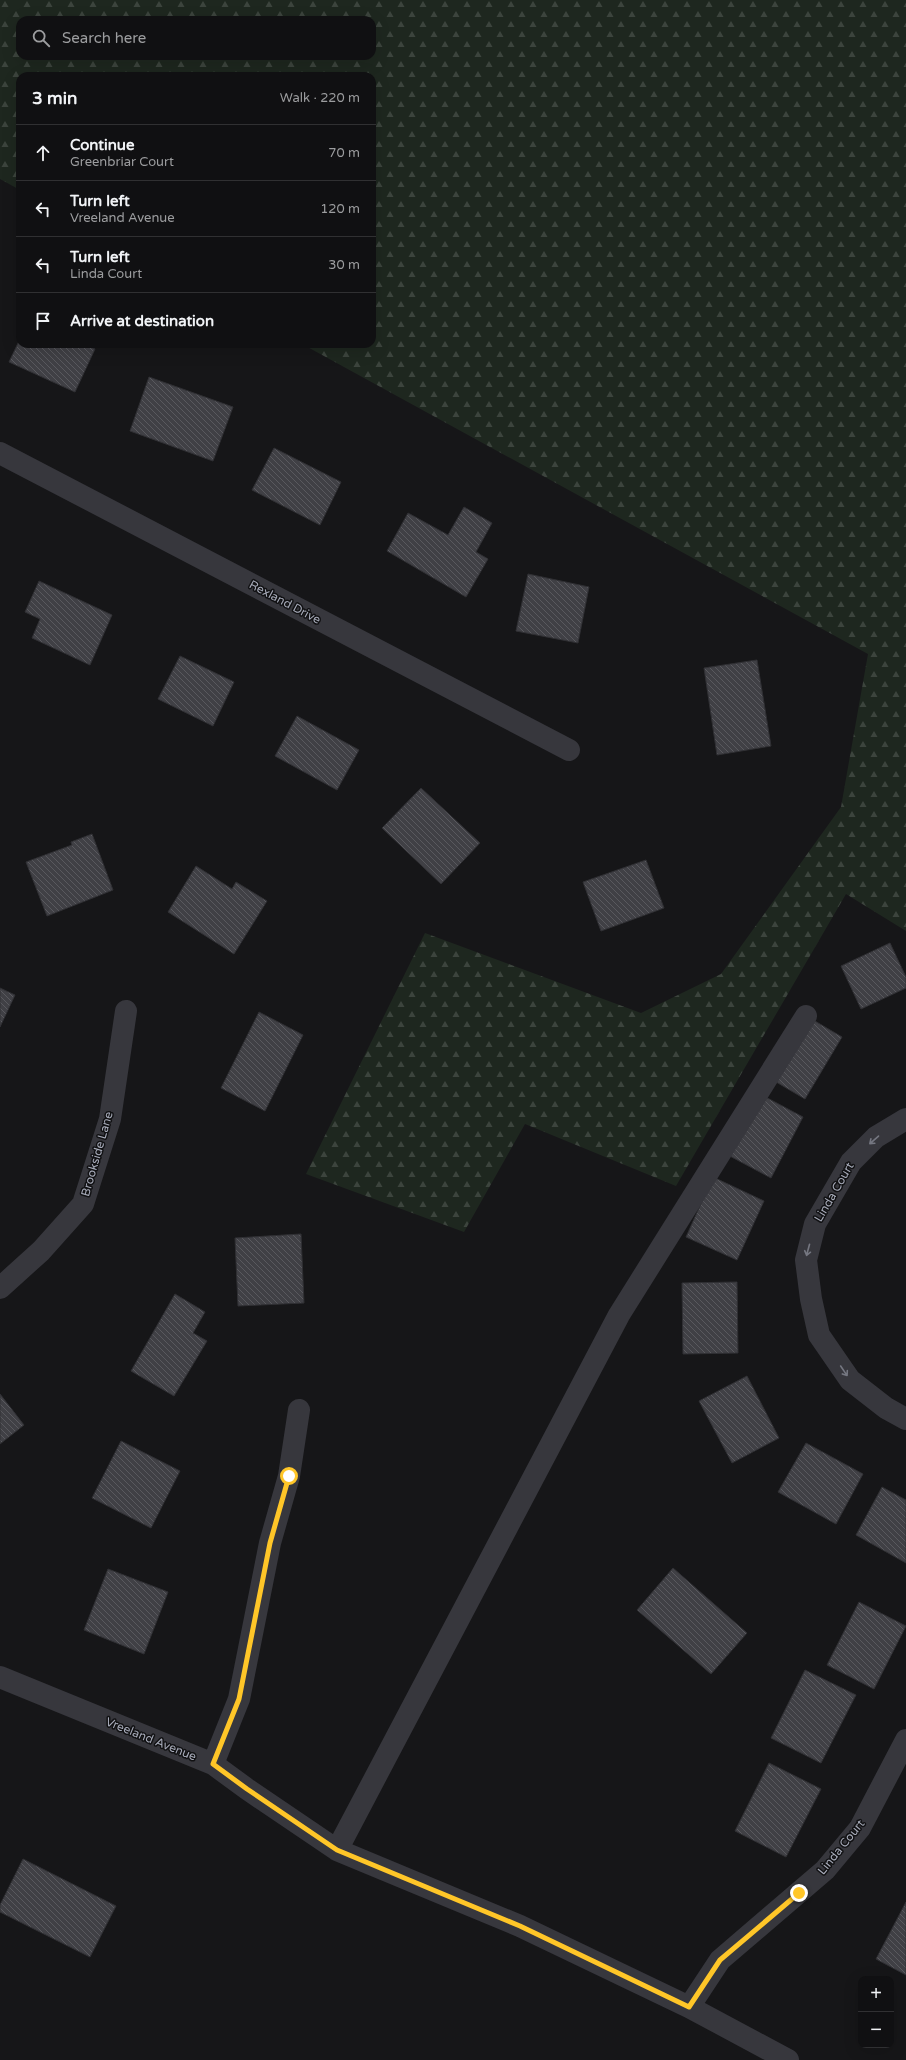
<!DOCTYPE html>
<meta charset="utf-8">
<style>
:root{--surface:#101012;--page:#1e1e20;--text:#f1f3f6;--muted:#9c9d9f;--line:#303032}
body{margin:0;font-family:"Varela Round",sans-serif;background:var(--page);color:var(--text)}
.controls{position:absolute;right:12px;bottom:12px;display:grid;overflow:hidden;border-radius:8px;box-shadow:0 4px 16px #0002}
.controls button{width:36px;height:36px;display:grid;place-items:center;padding:0;border:0;border-bottom:1px solid var(--line);background:var(--surface);color:var(--text);font:20px sans-serif}
.stop{position:absolute;width:12px;height:12px;margin:-9px;border:3px solid #ffc628;border-radius:50%;background:#fff}
.stop.end{background:#ffc628;border-color:#fff;box-shadow:0 1px 4px #0008}
.list{margin:0;padding:0;list-style:none}
h2{display:flex;justify-content:space-between;align-items:center;height:52px;margin:0;padding:0 16px;font-size:17px}
h2 small{font-size:13px;font-weight:400;color:var(--muted)}
.list li{display:grid;grid-template-columns:26px 1fr auto;gap:12px;align-items:center;box-sizing:border-box;height:56px;padding:0 16px;border-top:1px solid var(--line)}
.list b{display:block;font-size:15px;white-space:nowrap}
.list p{margin:0;font-size:13px;white-space:nowrap;color:var(--muted)}
.list em{font-size:13px;font-style:normal;color:var(--muted)}
.icon{flex:none;width:22px;height:22px;fill:none;stroke:currentColor;stroke-width:2;stroke-linecap:round;stroke-linejoin:round}
.map{position:relative;flex:none;width:906px;height:2060px;overflow:hidden}
.search{position:absolute;background:var(--surface);box-shadow:0 4px 16px #0002;left:16px;top:16px;width:360px;height:44px;display:flex;align-items:center;gap:10px;box-sizing:border-box;padding:0 14px;border-radius:12px;color:var(--muted);font-size:15px}
.panel{position:absolute;background:var(--surface);box-shadow:0 4px 16px #0002;left:16px;top:72px;width:360px;height:276px;border-radius:12px}
.map>svg:first-child{display:block}
.forest{fill:url(#forest-firs);fill-rule:evenodd}
.building{fill:url(#building-back-hatch);stroke:#303034}
.lines{fill:none;stroke-linecap:round;stroke-linejoin:round}
.minor{stroke:#37373d;stroke-width:22}
.oneway{stroke:#757781}
.route{stroke:#ffc628;stroke-width:5}
.labels{text-anchor:middle;dominant-baseline:central;stroke-width:3;stroke-linejoin:round;paint-order:stroke}
.street-label{font-size:12px;fill:#a7abb9;stroke:#111113}
</style>
<div class="map">
<svg width="906" height="2060" viewBox="0 0 906 2060">
<defs>
<pattern id="forest-firs" width="22" height="20" patternUnits="userSpaceOnUse"><rect width="22" height="20" fill="#1e271f"/><path d="M5 1l3.5 6h-7zM16 11l3.5 6h-7z" fill="#3c443d"/></pattern>
<pattern id="building-back-hatch" width="6" height="6" patternUnits="userSpaceOnUse"><rect width="6" height="6" fill="#404045"/><path d="M-1 5l2 2M0 0l6 6M5-1l2 2" fill="none" stroke="#59595e"/></pattern>
</defs>
<rect width="100%" height="100%" fill="#161618"/>
<path class="forest" d="M0 0H906V931L846 894 676 1186 525 1124 464 1232 306 1174 425 933 641 1013 721 974 841 807 868 654 302 344H372V76H20V190L0 179ZM20 20H372V56H20Z"/>
<path class="building" d="M20 339V344H83L95 349 75 392 9 362Z
M149 377 233 407 213 461 130 431Z
M274 448 341 482 320 525 252 490Z
M464 507 492 523 476 552 488 559 466 597 387 551 408 513 448 535Z
M528 574 589 587 578 643 516 631Z
M39 581 112 615 90 665 32 638 40 619 25 612Z
M180 656 234 682 213 726 158 699Z
M757 660 771 746 717 755 704 668Z
M297 716 359 750 337 790 275 756Z
M421 788 480 843 441 884 382 828Z
M92 834 113 890 47 916 26 862 72 845 71 842Z
M646 860 664 908 601 931 583 882Z
M196 866 232 889 236 882 267 901 234 954 168 912Z
M890 943 906 977V988L861 1009 841 966Z
M0 988 15 995 0 1027Z
M259 1012 303 1035 265 1111 221 1088Z
M803 1014 842 1037 805 1099 766 1076Z
M758 1093 803 1117 771 1178 726 1154Z
M713 1177 764 1201 737 1260 686 1237Z
M301 1234 304 1303 238 1306 235 1238Z
M737 1282 738 1353 683 1354 682 1283Z
M175 1294 205 1312 193 1333 207 1341 174 1396 131 1371Z
M747 1376 779 1438 732 1463 699 1401Z
M0 1394 24 1425 0 1444Z
M121 1441 180 1471 151 1528 92 1498Z
M806 1443 863 1474 836 1524 778 1492Z
M882 1487 906 1500V1563L856 1535Z
M673 1568 747 1633 711 1674 637 1610Z
M108 1569 168 1592 144 1654 84 1630Z
M859 1602 906 1626 874 1689 827 1665Z
M805 1670 856 1695 821 1763 771 1738Z
M769 1763 821 1789 786 1857 735 1831Z
M23 1859 116 1906 90 1957 0 1912V1905Z
M906 1902V1975L876 1959Z"/>
<g class="lines">
<path class="minor" d="M0 453 569 750
M906 1119 876 1137 851 1162 815 1224 806 1260 811 1299 819 1335 850 1380 886 1408 906 1419
M0 1288 41 1251 83 1204 110 1119 126 1011
M0 1677 213 1764 247 1789 337 1850 520 1926 689 2007 788 2060
M213 1764 239 1699 270 1543 289 1476 299 1410
M337 1850 619 1315 806 1016
M689 2007 720 1960 825 1870 860 1828 906 1740"/>
</g>
<defs><path id="oneway-shaft" d="M-6 0H5M1.5-3L5.5 0L1.5 3" fill="none" stroke-width="1.6" stroke-linecap="round" stroke-linejoin="round"/></defs>
<g class="oneway">
<use href="#oneway-shaft" transform="translate(874 1140) rotate(139)"/>
<use href="#oneway-shaft" transform="translate(808 1250) rotate(105)"/>
<use href="#oneway-shaft" transform="translate(844 1371) rotate(56)"/>
</g>
<g class="lines">
<path class="route" d="M289 1476 270 1543 239 1699 213 1764 247 1789 337 1850 520 1926 689 2007 720 1960 799 1893"/>
</g>
<g class="labels">
<g class="street-label">
<text transform="translate(285 602) rotate(28)">Rexland Drive</text>
<text transform="translate(97 1154) rotate(-74)">Brookside Lane</text>
<text transform="translate(834 1192) rotate(-60)">Linda Court</text>
<text transform="translate(151 1739) rotate(22)">Vreeland Avenue</text>
<text transform="translate(841 1847) rotate(-51)">Linda Court</text>
</g>
</g>
</svg>
<div class="controls">
<button>+</button>
<button>−</button>
</div>
<div class="stop" style="left:289px;top:1476px"></div>
<div class="stop end" style="left:799px;top:1893px"></div>
<div class="search"><svg class="icon" aria-label="search" viewBox="0 0 24 24"><circle cx="10" cy="10" r="6"/><path d="M15 15l6 6"/></svg>Search here</div>
<section class="panel">
<h2>3 min<small>Walk · 220 m</small></h2>
<ul class="list">
<li><svg class="icon" aria-label="ahead" viewBox="0 0 24 24"><path d="M12 20V5M6 11l6-6 6 6"/></svg><div><b>Continue</b><p>Greenbriar Court</p></div><em>70 m</em></li>
<li><svg class="icon" aria-label="left" viewBox="0 0 24 24"><path d="M17 20v-9H6M10 6l-5 5 5 5"/></svg><div><b>Turn left</b><p>Vreeland Avenue</p></div><em>120 m</em></li>
<li><svg class="icon" aria-label="left" viewBox="0 0 24 24"><path d="M17 20v-9H6M10 6l-5 5 5 5"/></svg><div><b>Turn left</b><p>Linda Court</p></div><em>30 m</em></li>
<li><svg class="icon" aria-label="arrive" viewBox="0 0 24 24"><path d="M6 21V4h12l-3 4 3 4H6"/></svg><div><b>Arrive at destination</b></div></li>
</ul>
</section>
</div>
